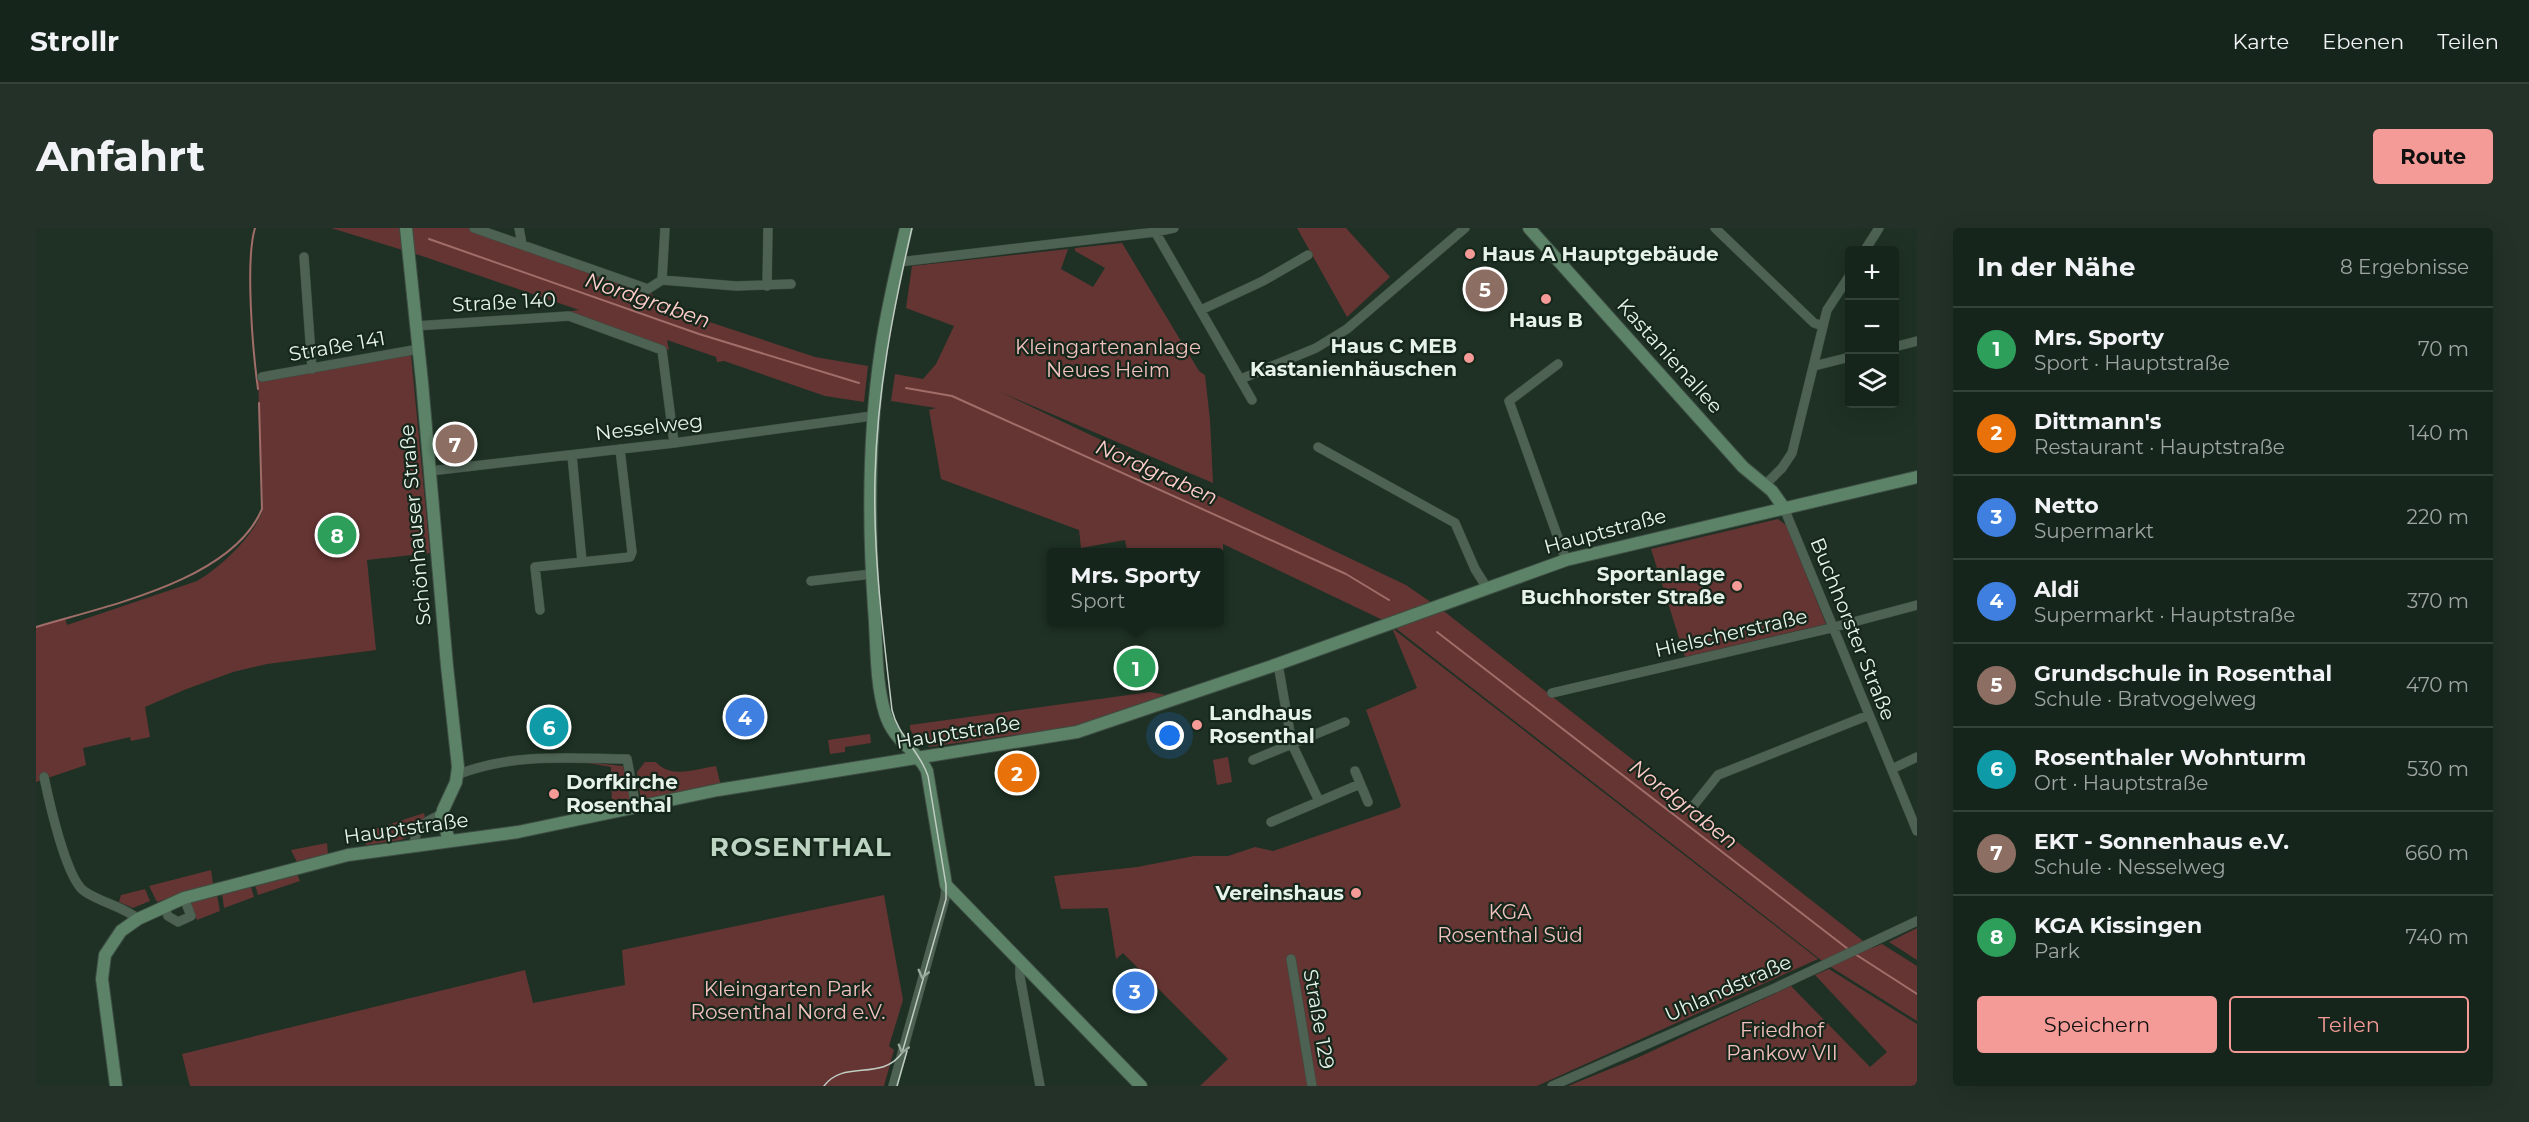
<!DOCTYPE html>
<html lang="de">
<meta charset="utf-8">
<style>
:root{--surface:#16251b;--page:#233128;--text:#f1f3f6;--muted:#9ea5a3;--line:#35423a;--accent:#f59b97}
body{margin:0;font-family:Montserrat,sans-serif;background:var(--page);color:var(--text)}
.controls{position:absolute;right:18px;top:18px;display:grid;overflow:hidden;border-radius:6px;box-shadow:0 6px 24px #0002}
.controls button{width:54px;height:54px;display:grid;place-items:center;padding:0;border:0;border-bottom:2px solid var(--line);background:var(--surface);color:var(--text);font:30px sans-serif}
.you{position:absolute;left:1134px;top:508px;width:21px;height:21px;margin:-15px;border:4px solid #fff;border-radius:50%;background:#1a73e8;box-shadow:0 0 0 9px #1a73e833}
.badge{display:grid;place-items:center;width:39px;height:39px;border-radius:50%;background:var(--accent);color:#fff;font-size:20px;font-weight:700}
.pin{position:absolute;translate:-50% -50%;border:3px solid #fff;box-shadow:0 2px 6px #0006}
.popup{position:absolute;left:1011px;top:320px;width:177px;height:78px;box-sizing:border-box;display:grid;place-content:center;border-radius:6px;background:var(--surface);filter:drop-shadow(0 2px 4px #0005);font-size:20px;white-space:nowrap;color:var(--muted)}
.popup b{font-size:22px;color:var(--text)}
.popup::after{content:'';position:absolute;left:50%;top:100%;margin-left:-12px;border:12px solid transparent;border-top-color:var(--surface)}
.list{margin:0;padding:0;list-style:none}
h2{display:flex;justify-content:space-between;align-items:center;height:78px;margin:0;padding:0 24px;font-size:26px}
h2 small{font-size:20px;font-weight:400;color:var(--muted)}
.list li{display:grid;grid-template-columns:39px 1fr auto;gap:18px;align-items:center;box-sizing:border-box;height:84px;padding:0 24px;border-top:2px solid var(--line)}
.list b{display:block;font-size:22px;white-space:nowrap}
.list p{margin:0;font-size:20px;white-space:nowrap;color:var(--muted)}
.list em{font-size:20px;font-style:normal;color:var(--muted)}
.actions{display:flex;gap:12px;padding:18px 24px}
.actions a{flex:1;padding:14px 0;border:2px solid var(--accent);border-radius:6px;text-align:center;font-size:21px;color:var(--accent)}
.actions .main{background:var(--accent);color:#111}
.icon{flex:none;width:33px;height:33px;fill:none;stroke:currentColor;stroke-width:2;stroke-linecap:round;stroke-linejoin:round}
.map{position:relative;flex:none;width:1881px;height:858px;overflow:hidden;border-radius:6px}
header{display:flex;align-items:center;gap:36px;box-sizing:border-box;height:84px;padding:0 30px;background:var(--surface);border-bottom:2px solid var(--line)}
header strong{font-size:28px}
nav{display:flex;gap:33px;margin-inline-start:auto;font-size:21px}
.intro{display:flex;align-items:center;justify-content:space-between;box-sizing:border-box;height:144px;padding:0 36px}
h1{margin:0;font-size:42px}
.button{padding:15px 27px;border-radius:6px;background:var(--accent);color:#111;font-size:21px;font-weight:700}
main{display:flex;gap:36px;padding:0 36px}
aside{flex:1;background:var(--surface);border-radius:6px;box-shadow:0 6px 24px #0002}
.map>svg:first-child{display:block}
.green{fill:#653533}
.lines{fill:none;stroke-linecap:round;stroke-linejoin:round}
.stream{stroke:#a16d69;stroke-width:2}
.street-casing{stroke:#3d4d42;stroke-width:10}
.secondary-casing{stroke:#3d4d42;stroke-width:14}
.street{stroke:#4d6253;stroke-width:9}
.secondary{stroke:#5c8268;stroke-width:12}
.tram{stroke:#c0cdc3;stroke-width:1.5}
.oneway{stroke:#9aaa9e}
.poi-dot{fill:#f59b97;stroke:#15271b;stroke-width:2}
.labels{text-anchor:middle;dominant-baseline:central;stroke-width:4.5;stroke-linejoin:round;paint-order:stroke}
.poi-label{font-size:20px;font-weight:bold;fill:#e7f3ea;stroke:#15271b;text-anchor:start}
.street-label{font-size:20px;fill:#e7f3ea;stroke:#15271b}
.park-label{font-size:20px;fill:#f2c1be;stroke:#15271b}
.water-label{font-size:21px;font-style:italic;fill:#ffcdca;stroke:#15271b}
.district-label{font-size:26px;font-weight:bold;letter-spacing:1.5px;fill:#bdd4c3;stroke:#15271b}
</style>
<header>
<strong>Strollr</strong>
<nav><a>Karte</a><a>Ebenen</a><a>Teilen</a></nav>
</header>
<div class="intro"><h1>Anfahrt</h1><a class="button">Route</a></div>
<main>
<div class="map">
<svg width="1881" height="858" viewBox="0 0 1881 858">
<rect width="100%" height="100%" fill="#1e3124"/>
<path class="green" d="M295 0H432L614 64 625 78 779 129 832 138 828 174 789 168 688 133 681 134 680 129 631 112 633 122 528 84 543 82 386 28Z
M1261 0H1310L1354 49 1311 89Z
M1086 15 1163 143 1169 147 1174 192 1177 255 964 164 1370 357 1409 384 1836 720 1846 716 1881 738V793L1790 736 1353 395 1187 316 1188 367 1184 365V324H1096L1091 322 1089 312 1045 320 1043 302 905 251 893 182 900 180 855 173 859 146 887 151 900 136 918 98 870 80 876 38 1032 21 1025 41 1057 59 1069 40 1039 23V20Z
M375 127 394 325 331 332 340 422 231 436 197 444 148 462 109 479 114 509 95 513 94 509 47 520 50 537 0 554V399L29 390 31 397 161 353C184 340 219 307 227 281L222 153Z
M1742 291 1750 297 1790 396 1649 429 1615 321Z
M1356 400 1782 731 1501 858H1164L1192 831 1087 725 1080 731 1072 680 1025 681 1018 648 1101 639 1158 628H1192L1219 619 1237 623 1363 580 1365 578 1330 482 1381 460Z
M1114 464 1135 468 1044 498 893 519 889 513 882 515 874 501V497Z
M834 506 835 515 809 519V524L794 526 792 512Z
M1192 529 1196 554 1181 557 1177 532Z
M540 533 587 538 595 573 593 577 576 580 575 539Z
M609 534H620C634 551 660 541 680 538L685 558 605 573 601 544Z
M388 585 389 589 371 609 365 612 330 617 327 605Z
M291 615 292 626 261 634 255 622Z
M175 642 177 656 121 674 113 658Z
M261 646 264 653 222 667 219 657Z
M215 659 218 669 188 680 186 665Z
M109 661 114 673 97 680 83 674 85 667Z
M181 667 184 683 161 692 154 674Z
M848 667 867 772 853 818 858 822 848 858H154L146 826 489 742 497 775 589 757 586 722Z
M1881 700V732L1853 714Z
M1793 741 1881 796V858H1532L1601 830 1755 758 1834 839 1851 824 1779 747Z"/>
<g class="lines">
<path class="stream" d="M219 0C209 33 217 125 222 161
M393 11 663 106 823 155
M870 160 916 168 1310 346 1353 372
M0 399C69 378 196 353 226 281L223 175
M1401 404 1812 721
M1819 726 1881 766"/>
<defs>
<path id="street" d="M438 0 612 61 626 52 629 0
M483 0 486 16
M1117 0 1216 172
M1679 0 1778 95 1787 98
M1829 22 1843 0
M268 29 276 141
M863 34 1119 4 1138 0
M626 52 700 58 755 56
M731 58 732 0
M1165 82 1227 53 1272 27
M379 98 533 88 626 122 638 215
M1858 119 1881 113
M1522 136 1473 173 1530 332
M1778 138 1814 129
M226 149 383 121
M1205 151 1280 120 1311 101 1429 0
M1282 219 1419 295 1439 341 1451 360
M536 227 546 334
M394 243 638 215 836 188
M1729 257 1746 240 1756 225 1791 82 1814 47
M1748 280 1881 603
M775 353 836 346
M504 382 499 339 594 329 596 324 584 221
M1242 436 1256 516 1283 573
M1516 465 1791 401 1881 377
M1217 532 1309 494
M1856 541 1881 529
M1319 543 1332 574
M423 546C477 525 534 530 591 531L600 579
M8 549C13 573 30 650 48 663 65 675 87 678 102 691
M1658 577 1682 547 1833 487
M1235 594 1324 556
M378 617C379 600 390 592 405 587L407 582
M128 678 132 688 142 694 155 688 148 670
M1255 731 1276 858
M984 733V749L1004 858
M857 858 909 670 910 657
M1516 858 1739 760 1881 693"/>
<path id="secondary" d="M370 0 386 154 411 438 422 539 420 554 407 582
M870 0C861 40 851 80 845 121 832 208 832 293 838 380 841 414 839 452 849 485 858 515 880 520 891 543L910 657 1105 858
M1493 0 1707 239 1736 263 1748 280
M405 587 413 612
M80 858 66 751 69 727 85 703 102 691 148 670 312 627 482 604 682 562 1041 504 1242 436 1530 332 1881 249"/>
</defs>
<use href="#street" class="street-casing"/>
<use href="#secondary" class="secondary-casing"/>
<use href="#street" class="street"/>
<use href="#secondary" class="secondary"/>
<path class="tram" d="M788 858C808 831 845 854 866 825L910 671V657L892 548C884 523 862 508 856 482 847 404 837 327 839 249 841 164 857 82 876 0
M861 858 871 823"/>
</g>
<defs><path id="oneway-chevron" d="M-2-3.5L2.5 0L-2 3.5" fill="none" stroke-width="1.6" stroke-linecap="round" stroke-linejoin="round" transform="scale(1.5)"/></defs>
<g class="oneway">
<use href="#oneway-chevron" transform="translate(887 746) rotate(104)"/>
<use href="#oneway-chevron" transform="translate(867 821) rotate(106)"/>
</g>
<g class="poi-dot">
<circle cx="1434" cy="26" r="6"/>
<circle cx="1510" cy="71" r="6"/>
<circle cx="1433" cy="130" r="6"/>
<circle cx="1701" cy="358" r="6"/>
<circle cx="1161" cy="497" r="6"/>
<circle cx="518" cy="566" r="6"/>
<circle cx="1320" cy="665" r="6"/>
</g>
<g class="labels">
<g class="poi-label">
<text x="1446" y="26">Haus A Hauptgebäude</text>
<text x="1510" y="92" text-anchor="middle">Haus B</text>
<text x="1421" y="118" text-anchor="end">Haus C MEB<tspan x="1421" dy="23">Kastanienhäuschen</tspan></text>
<text x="1689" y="346" text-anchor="end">Sportanlage<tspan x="1689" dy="23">Buchhorster Straße</tspan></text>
<text x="1173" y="485">Landhaus<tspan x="1173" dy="23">Rosenthal</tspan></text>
<text x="530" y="554">Dorfkirche<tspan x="530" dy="23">Rosenthal</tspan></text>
<text x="1308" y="665" text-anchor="end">Vereinshaus</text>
</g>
<g class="street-label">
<text transform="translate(468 74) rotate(-3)">Straße 140</text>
<text transform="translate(301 118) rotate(-10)">Straße 141</text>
<text transform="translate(1634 128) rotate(48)">Kastanienallee</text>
<text transform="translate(613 199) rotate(-7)">Nesselweg</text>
<text transform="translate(379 297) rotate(-95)">Schönhauser Straße</text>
<text transform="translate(1569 303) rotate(-15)">Hauptstraße</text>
<text transform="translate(1817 401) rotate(68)">Buchhorster Straße</text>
<text transform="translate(1695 405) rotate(-13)">Hielscherstraße</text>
<text transform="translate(922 504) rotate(-9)">Hauptstraße</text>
<text transform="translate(370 600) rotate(-8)">Hauptstraße</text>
<text transform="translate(1692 760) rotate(-24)">Uhlandstraße</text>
<text transform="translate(1283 791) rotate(80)">Straße 129</text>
</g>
<g class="park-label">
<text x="1072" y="119">Kleingartenanlage<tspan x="1072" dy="23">Neues Heim</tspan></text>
<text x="1474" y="684">KGA<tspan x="1474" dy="23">Rosenthal Süd</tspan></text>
<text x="752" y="761">Kleingarten Park<tspan x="752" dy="23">Rosenthal Nord e.V.</tspan></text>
<text x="1746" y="802">Friedhof<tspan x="1746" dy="23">Pankow VII</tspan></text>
</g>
<g class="water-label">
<text transform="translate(612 72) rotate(19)">Nordgraben</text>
<text transform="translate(1121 244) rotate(24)">Nordgraben</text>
<text transform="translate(1648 576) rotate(38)">Nordgraben</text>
</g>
<g class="district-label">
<text x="765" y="619">ROSENTHAL</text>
</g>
</g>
</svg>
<div class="controls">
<button>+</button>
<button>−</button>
<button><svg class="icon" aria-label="layers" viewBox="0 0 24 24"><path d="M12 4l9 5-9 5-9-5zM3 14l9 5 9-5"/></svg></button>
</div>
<div class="you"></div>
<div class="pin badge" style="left:1100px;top:440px;background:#2e9e5b">1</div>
<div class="popup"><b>Mrs. Sporty</b>Sport</div>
<div class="pin badge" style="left:981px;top:545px;background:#e8710a">2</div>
<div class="pin badge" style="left:1099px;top:763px;background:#3f7fe0">3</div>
<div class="pin badge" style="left:709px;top:489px;background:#3f7fe0">4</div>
<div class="pin badge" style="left:1449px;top:61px;background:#8d6e63">5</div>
<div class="pin badge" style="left:513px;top:499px;background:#0f9aa8">6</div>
<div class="pin badge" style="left:419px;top:216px;background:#8d6e63">7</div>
<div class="pin badge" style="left:301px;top:307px;background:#2e9e5b">8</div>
</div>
<aside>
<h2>In der Nähe<small>8 Ergebnisse</small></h2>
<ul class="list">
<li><span class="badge" style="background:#2e9e5b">1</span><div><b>Mrs. Sporty</b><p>Sport · Hauptstraße</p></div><em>70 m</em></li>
<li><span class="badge" style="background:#e8710a">2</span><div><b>Dittmann's</b><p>Restaurant · Hauptstraße</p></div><em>140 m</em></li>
<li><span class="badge" style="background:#3f7fe0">3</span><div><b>Netto</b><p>Supermarkt</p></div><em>220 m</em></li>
<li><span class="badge" style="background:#3f7fe0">4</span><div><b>Aldi</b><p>Supermarkt · Hauptstraße</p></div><em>370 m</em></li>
<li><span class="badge" style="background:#8d6e63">5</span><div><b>Grundschule in Rosenthal</b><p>Schule · Bratvogelweg</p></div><em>470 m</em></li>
<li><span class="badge" style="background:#0f9aa8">6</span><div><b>Rosenthaler Wohnturm</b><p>Ort · Hauptstraße</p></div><em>530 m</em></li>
<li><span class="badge" style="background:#8d6e63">7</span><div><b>EKT - Sonnenhaus e.V.</b><p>Schule · Nesselweg</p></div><em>660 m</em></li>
<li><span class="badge" style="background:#2e9e5b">8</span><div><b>KGA Kissingen</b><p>Park</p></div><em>740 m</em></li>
</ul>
<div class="actions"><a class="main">Speichern</a><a>Teilen</a></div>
</aside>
</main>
